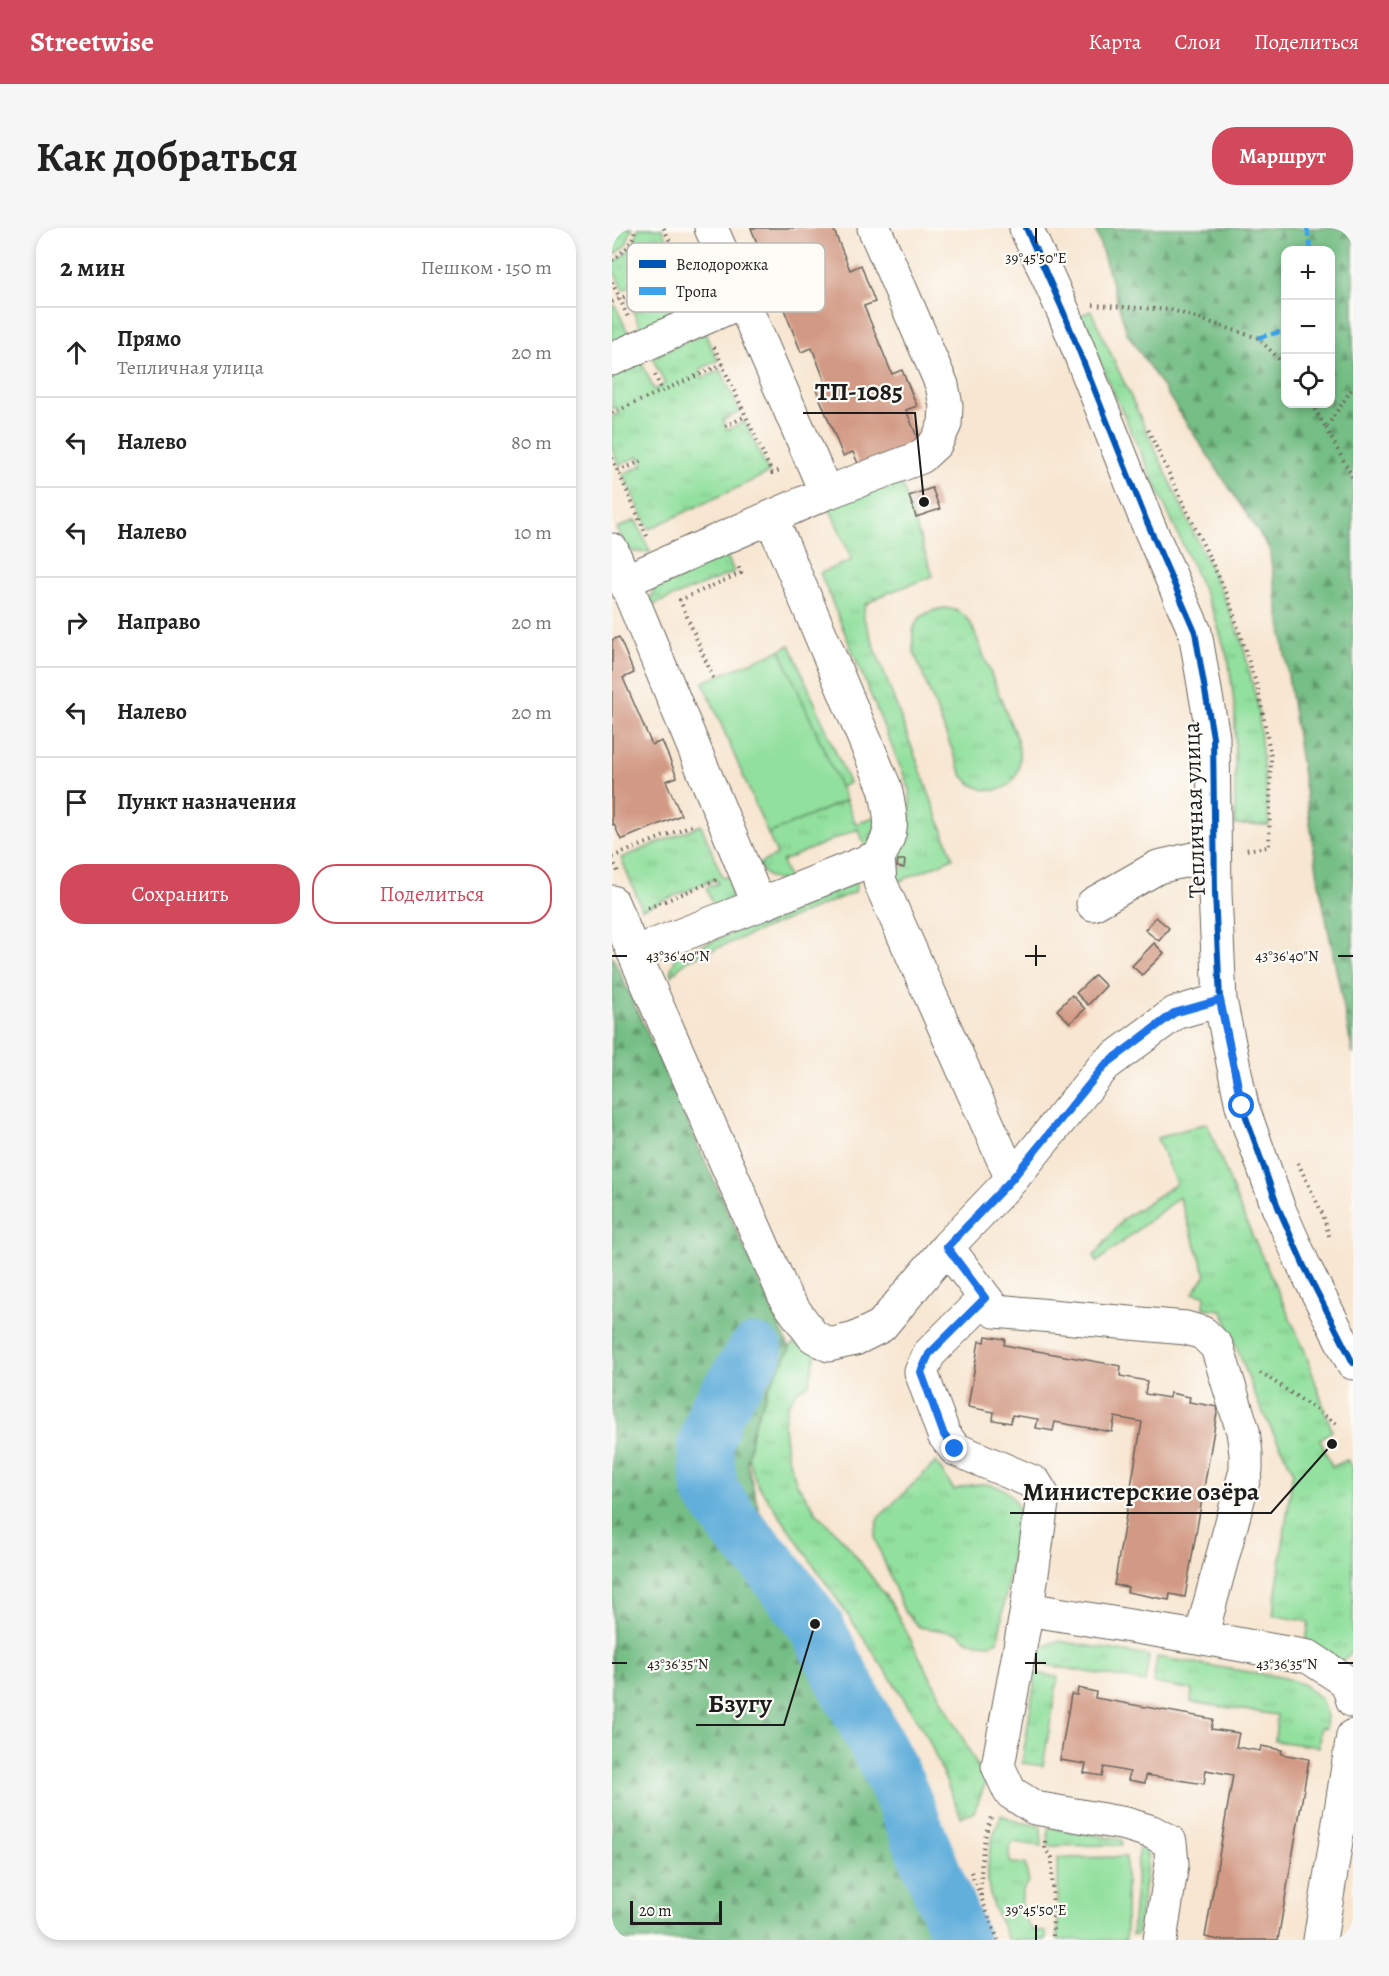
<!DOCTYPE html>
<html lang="ru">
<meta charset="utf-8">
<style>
:root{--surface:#fff;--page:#f6f6f6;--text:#222;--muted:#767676;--line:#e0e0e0;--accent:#d1495b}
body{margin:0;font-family:Alegreya,serif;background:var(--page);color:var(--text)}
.controls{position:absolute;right:18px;top:18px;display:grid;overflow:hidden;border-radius:12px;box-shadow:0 3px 9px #0003}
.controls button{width:54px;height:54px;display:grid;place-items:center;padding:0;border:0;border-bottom:2px solid var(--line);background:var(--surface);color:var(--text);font:30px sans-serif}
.scale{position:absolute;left:18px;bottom:15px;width:92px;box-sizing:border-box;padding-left:6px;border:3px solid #1c1c1c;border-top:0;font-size:16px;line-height:21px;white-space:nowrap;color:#1c1c1c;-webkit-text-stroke:4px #fdfcf7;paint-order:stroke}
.stop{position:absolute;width:18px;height:18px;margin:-14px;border:4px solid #1a73e8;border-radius:50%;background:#fff}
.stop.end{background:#1a73e8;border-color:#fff;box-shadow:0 2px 6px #0008}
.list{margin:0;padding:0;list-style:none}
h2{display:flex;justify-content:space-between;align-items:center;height:78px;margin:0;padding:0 24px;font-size:26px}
h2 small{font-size:20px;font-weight:400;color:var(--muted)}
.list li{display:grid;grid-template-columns:39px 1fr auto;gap:18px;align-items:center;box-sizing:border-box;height:90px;padding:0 24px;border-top:2px solid var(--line)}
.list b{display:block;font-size:22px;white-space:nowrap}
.list p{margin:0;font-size:20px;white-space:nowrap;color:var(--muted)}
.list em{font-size:20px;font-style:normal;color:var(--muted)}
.actions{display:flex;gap:12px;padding:18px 24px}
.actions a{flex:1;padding:14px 0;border:2px solid var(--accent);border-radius:24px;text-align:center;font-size:21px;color:var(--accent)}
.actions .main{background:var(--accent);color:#fff}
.icon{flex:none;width:33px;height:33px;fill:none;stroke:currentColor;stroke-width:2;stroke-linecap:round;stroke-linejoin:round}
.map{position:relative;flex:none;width:741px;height:1712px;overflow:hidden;border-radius:24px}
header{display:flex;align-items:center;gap:36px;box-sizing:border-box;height:84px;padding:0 30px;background:var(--accent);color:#fff}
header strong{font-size:28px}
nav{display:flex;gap:33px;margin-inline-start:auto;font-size:21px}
.intro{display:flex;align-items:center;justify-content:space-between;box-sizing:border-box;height:144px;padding:0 36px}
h1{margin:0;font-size:42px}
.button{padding:15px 27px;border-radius:24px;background:var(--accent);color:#fff;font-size:21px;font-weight:700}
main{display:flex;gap:36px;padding:0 36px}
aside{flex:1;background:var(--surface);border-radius:24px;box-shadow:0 3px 9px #0003}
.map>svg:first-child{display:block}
.grass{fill:url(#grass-tufts);stroke:#577e5d;stroke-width:1.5}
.forest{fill:url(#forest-firs);stroke:#486d50;stroke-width:1.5;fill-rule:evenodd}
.pitch{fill:#92e09e;stroke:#577e5d;stroke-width:1.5}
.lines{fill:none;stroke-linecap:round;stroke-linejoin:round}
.river{stroke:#62afdb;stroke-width:56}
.building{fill:#d29a84}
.minor-casing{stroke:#69635b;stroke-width:35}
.path{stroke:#69635b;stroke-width:4;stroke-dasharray:1.5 4.5;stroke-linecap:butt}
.minor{stroke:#fff;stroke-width:33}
.quiet{stroke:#3da2ea;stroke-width:4.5;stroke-dasharray:9 4.5;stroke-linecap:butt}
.cycleway-casing{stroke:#fdfcf7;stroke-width:10}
.cycleway{stroke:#0057b8;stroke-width:6}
.route{stroke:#1a73e8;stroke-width:8}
.ticks{fill:none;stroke:#1c1c1c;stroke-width:2}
.labels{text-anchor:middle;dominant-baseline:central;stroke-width:4.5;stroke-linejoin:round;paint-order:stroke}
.street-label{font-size:24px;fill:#1c1c1c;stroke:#fdfcf7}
.key{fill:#fdfcf7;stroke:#bab9b5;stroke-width:1.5}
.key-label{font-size:16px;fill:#1c1c1c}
.ticks-label{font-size:15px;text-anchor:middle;fill:#1c1c1c;stroke:#fdfcf7;stroke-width:4.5;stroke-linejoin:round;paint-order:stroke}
.leader{fill:none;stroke:#1c1c1c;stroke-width:2}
.callout-dot{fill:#1c1c1c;stroke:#fdfcf7;stroke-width:2}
.callout-label{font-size:26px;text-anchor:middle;font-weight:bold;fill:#1c1c1c;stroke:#fdfcf7;stroke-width:4.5;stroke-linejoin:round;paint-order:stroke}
</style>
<header>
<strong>Streetwise</strong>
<nav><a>Карта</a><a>Слои</a><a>Поделиться</a></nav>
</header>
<div class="intro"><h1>Как добраться</h1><a class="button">Маршрут</a></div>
<main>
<aside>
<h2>2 мин<small>Пешком · 150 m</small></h2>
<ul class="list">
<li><svg class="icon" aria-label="ahead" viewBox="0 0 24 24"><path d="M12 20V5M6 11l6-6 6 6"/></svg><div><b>Прямо</b><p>Тепличная улица</p></div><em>20 m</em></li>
<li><svg class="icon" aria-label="left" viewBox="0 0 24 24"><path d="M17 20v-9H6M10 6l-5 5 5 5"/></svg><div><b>Налево</b></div><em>80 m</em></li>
<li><svg class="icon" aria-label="left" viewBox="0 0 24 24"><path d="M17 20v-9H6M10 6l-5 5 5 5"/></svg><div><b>Налево</b></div><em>10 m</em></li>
<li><svg class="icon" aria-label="right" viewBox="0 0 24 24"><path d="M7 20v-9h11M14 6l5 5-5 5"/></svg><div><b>Направо</b></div><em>20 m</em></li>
<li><svg class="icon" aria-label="left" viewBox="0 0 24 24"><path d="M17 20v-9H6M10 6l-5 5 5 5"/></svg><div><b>Налево</b></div><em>20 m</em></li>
<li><svg class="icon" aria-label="arrive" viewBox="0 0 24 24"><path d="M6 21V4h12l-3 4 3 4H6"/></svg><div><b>Пункт назначения</b></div></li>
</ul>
<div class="actions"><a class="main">Сохранить</a><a>Поделиться</a></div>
</aside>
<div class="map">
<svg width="741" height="1712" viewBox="0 0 741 1712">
<defs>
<pattern id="grass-tufts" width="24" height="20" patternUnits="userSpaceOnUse" patternTransform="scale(1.5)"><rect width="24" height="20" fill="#92e09e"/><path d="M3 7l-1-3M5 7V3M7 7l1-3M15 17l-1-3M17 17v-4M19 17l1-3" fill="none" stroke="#7dc088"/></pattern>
<pattern id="forest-firs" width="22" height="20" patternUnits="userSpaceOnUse" patternTransform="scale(1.5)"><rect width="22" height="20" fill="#75be85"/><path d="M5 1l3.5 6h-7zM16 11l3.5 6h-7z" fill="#5f9a6c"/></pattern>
</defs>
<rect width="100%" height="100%" fill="#fdfcf7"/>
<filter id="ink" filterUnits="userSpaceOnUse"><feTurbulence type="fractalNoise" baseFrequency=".0167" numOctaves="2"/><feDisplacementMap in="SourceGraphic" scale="12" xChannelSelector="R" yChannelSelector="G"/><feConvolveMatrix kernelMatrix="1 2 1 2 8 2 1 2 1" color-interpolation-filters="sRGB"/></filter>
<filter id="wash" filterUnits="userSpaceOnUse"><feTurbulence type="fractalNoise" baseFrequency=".008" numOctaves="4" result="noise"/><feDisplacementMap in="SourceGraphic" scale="24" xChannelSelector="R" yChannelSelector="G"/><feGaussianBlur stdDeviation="1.35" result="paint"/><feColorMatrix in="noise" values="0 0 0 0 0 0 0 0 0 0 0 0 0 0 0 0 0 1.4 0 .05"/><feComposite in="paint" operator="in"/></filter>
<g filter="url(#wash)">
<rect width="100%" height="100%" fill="#f7e6d1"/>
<path class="grass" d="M0 0H20L14 17 3 26 0 18Z
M26 0H50L66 37 11 62 0 40V36C14 26 24 18 26 0Z
M67 49 81 81 31 105 16 72Z
M3 77 18 109 0 118V78Z
M479 83 613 372 630 413 646 479 657 597H623V483L617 435 602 386 467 88Z
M93 105 106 133 88 141 91 150 109 142 128 184 111 192 115 202 133 194 157 245 37 301 11 246 31 237 27 228 7 237 0 221V188L7 185 4 179 0 181V146L29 133 42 162 53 156 40 129Z
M288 251 321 348 268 368 253 377 251 388 341 630 288 653 283 652 282 637 285 625 295 608 298 595V562L208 345 240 332 217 279Z
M24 292 38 324C15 327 13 319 5 300Z
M113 323 122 344 36 379 43 358 49 351Z
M333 380C348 382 353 386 360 398L406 514C407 523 409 533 406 542 397 570 366 567 350 547L302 424C297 397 305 384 333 380Z
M178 417 179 419 237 555 228 559 168 422Z
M234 572 244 596 269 586 255 622 246 601 170 633 178 654C163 653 152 650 146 636L165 627 156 606Z
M89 597 111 650 119 648C124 667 119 673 104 684L94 660 106 655 104 651 30 681 9 630Z
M241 655 245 656 243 664 78 731 67 739 60 748 59 741 65 728Z
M595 895 628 980 692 1121 720 1203 708 1211 720 1239 735 1232 741 1240V1423L728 1435 693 1419 697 1394 661 1387 681 1243 647 1177 610 1082 592 1080 593 1067 581 1065 594 1047 567 969 485 1034 482 1028 511 991 564 956 545 910Z
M193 1104 205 1120 197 1156 186 1162 175 1178 172 1197 175 1227 185 1256 205 1285 234 1315 279 1375 374 1554 362 1584 349 1589 316 1510 282 1455 184 1311 145 1256 134 1225V1208L160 1138Z
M324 1234 342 1262C369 1251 402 1253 407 1287L386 1413 379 1416 365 1415 355 1412 346 1405 307 1399 292 1383 263 1311 266 1290Z
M447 1413 537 1428 533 1454 423 1435C425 1422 434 1415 447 1413Z
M545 1429 668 1449 682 1453 692 1457 709 1471 715 1488 714 1500H708L707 1519 663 1513 665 1487 579 1474 580 1462 541 1455Z
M424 1445 446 1449 431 1538 410 1535Z
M389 1587 407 1594 429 1598 430 1618C419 1618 412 1615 402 1614 395 1620 396 1626 399 1635L413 1636 417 1655C415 1657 411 1660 411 1663 407 1673 412 1699 424 1703 427 1704 431 1703 434 1704V1712H396C392 1700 386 1689 381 1678 371 1647 376 1616 389 1587Z
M436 1599 510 1612V1617L436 1618Z
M527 1616 534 1622 536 1633 525 1707H520Z"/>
<path class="forest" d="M483 0H741V826L707 655 657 320 515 105ZM718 22V176H674V22Z
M0 727 178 1121 157 1159 141 1199 135 1235 147 1283 189 1341 246 1429 314 1572 354 1664 365 1712H0Z"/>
<path class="pitch" d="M168 422 234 572 156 606 91 454Z
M514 1629V1712H446V1630Z"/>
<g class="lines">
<path class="river" d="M143 1124 104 1183 93 1218 98 1262 126 1302 159 1338 203 1396 285 1556 349 1712"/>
</g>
<g id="blocks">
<path class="building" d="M139 0H221L238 42 249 37 256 56 263 74 252 78 280 146 290 142 305 178 294 182 308 216 248 240 241 224 231 228 204 161 214 156 200 120 189 124 162 56 173 52 158 16 147 20Z
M320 260 328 281 304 289 297 268Z
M7 409 22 445 11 450 40 517 50 513 65 549 54 553 69 587 9 612 2 596 0 597V412Z
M286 632H293L292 640 285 639Z
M544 689 557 700 547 713 533 702Z
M542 715 552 725 530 747 520 738Z
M483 747 494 758 476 777 464 765Z
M460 767 473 781 458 795 445 782Z
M374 1108 393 1111 392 1117 509 1138 508 1148 535 1153 533 1166 557 1170 558 1165 578 1169 577 1174 606 1179 573 1369 558 1366 557 1372 515 1364 516 1359 502 1357 530 1194 503 1189 500 1204 443 1194 441 1203 424 1200 426 1191 400 1187 399 1195 381 1192 382 1184 356 1179 367 1113 373 1114Z
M466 1460 484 1464 483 1470 601 1491 599 1501 627 1505 624 1519 648 1523 649 1518 670 1522 669 1526 697 1531 666 1712H607L593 1709 621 1547 594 1542 592 1556 534 1547 533 1555 516 1552 518 1544 492 1539 490 1548 472 1545 474 1536 448 1532 459 1466 465 1467Z"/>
</g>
</g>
<g filter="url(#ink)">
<use href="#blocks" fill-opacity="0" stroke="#69635b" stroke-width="1.5"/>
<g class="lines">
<defs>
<path id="minor" d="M99 0 214 265
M414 0 452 85 535 294 583 404 601 509 603 665 608 772 630 878 666 979 692 1038 741 1135
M0 131 131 73
M159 289 273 560C279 590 284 602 266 629L268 654 400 951
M0 322 147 677 266 629
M13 353 214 265 309 229 324 215 333 196 334 178 330 157 262 0
M0 674 22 725 147 677
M481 676 546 639 602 626
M22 725 174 1071 201 1108 217 1117 243 1111 269 1098 335 1019
M608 772 563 785 493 837 400 951 335 1019 383 1083 574 1100 591 1105 605 1119 631 1203 634 1226V1242L594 1390 591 1410 697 1429 735 1454 741 1473
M373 1070 317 1126 309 1144 332 1207 343 1221 423 1255 431 1268 415 1381 386 1538 398 1564 423 1580 514 1596 540 1604 558 1614 560 1636 548 1712
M415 1381 591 1410
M708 1712 741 1508"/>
</defs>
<use href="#minor" class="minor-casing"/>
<path class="path" d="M52 0 79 63
M0 32C12 24 22 15 23 0
M0 54 16 89
M0 74 82 39
M481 77 560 82 646 110 674 138
M102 119 160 245 169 242
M43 147 50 163
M700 176 714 200 741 159
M0 185 111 136
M113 198 134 188
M714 200 741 250
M536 202 615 366 646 461 659 529 657 619 632 622
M0 230 35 308
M6 243 30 233
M101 450 68 372 129 345 126 338
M0 629 80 597
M0 631 6 644
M36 680 104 652
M686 935 711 987 718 1011
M648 1145 654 1148 725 1196
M433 1613V1621L440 1630 441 1712
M359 1644 386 1712
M369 1668C369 1639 369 1617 379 1589"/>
<use href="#minor" class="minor"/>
<path class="quiet" d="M695 0 699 22
M646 110 674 102"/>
<defs>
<path id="cycleway" d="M414 0 452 85 535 294 583 404 601 509 603 665 608 772 630 878 666 979 692 1038 741 1135"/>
</defs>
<use href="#cycleway" class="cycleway-casing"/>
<use href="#cycleway" class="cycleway"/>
</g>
</g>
<g class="lines" filter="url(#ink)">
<path class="route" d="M343 1221 332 1207 309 1144 317 1126 373 1070 335 1019 400 951 493 837 562 785 608 772 630 878"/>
</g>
<path class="ticks" d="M424 0V15M424 717V738M0 728H15M413 728H434M726 728H741M424 1425V1446M0 1435H15M413 1435H434M726 1435H741M424 1697V1712"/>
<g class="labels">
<g class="street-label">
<text transform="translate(582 582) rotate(-92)">Тепличная улица</text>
</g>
</g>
<rect x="15" y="15" width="198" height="69" rx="9" class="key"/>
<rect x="27" y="32" width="27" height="8" fill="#0057b8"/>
<rect x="27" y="59" width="27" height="8" fill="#3da2ea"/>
<g class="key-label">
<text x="64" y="42">Велодорожка</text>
<text x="64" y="69">Тропа</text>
</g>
<g class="ticks-label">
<text x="424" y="35">39°45'50"E</text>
<text x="66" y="733">43°36'40"N</text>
<text x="675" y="733">43°36'40"N</text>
<text x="66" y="1441">43°36'35"N</text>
<text x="675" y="1441">43°36'35"N</text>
<text x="424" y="1687">39°45'50"E</text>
</g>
<path class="leader" d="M312 274L303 185H191M720 1216L659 1285H398M203 1396L172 1497H84"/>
<g class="callout-dot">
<circle cx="312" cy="274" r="6"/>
<circle cx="720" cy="1216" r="6"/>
<circle cx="203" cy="1396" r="6"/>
</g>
<g class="callout-label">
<text x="247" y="172">ТП-1085</text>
<text x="529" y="1272">Министерские озёра</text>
<text x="128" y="1484">Бзугу</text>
</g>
</svg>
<div class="controls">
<button>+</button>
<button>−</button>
<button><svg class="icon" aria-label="locate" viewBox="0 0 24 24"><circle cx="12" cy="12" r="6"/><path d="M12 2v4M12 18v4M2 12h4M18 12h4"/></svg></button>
</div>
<div class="scale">20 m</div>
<div class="stop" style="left:630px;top:878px"></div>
<div class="stop end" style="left:343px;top:1221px"></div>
</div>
</main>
